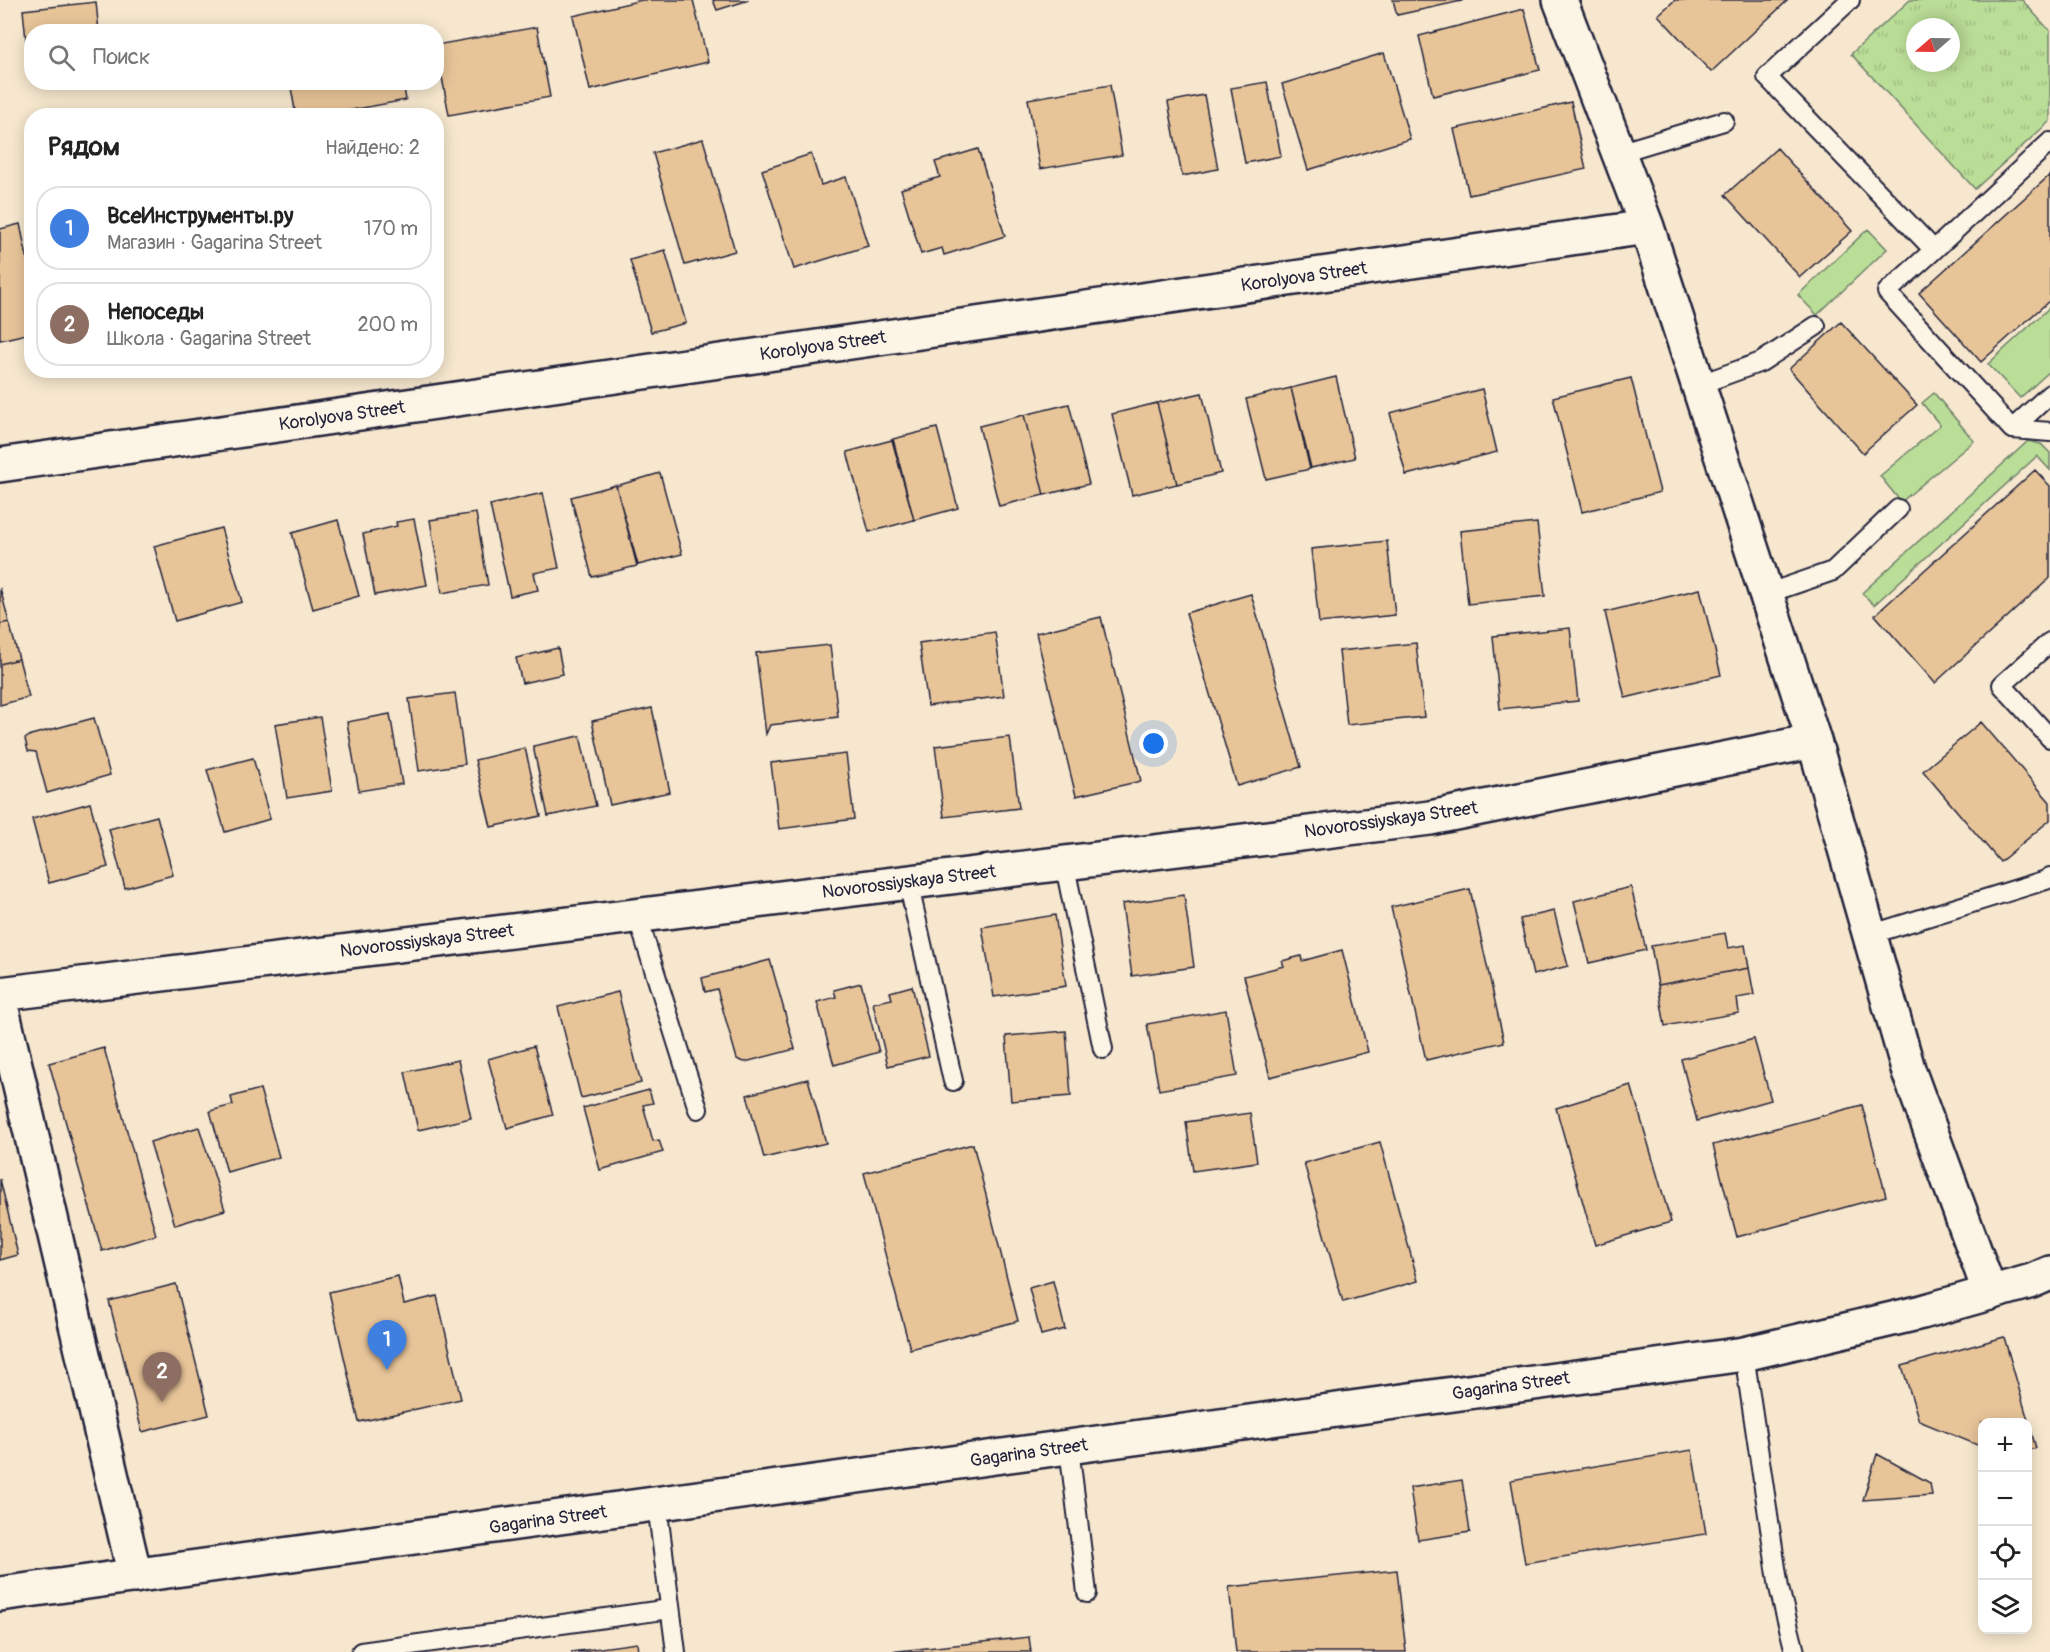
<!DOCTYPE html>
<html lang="ru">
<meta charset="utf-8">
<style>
:root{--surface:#fff;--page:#f2f2f2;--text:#222;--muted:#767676;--line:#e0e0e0;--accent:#22223b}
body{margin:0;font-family:Pangolin,sans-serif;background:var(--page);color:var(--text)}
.controls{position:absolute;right:18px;bottom:18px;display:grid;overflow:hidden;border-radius:12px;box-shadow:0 3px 15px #0003}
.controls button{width:54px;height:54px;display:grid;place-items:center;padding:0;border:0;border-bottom:2px solid var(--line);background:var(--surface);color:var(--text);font:30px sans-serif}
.compass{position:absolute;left:1906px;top:18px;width:54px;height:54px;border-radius:50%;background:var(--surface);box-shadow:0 3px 15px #0003;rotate:250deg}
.you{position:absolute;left:1154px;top:744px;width:21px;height:21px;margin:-15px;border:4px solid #fff;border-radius:50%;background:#1a73e8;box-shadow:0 0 0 9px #1a73e833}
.badge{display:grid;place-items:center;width:39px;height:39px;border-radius:50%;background:var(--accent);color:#fff;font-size:20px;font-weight:700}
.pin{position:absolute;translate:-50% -50px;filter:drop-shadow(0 2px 3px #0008)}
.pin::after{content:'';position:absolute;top:32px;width:21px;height:18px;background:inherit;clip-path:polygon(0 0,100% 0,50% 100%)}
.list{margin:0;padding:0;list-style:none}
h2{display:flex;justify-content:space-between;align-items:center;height:78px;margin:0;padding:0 24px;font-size:26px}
h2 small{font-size:20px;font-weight:400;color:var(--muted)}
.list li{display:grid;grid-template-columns:39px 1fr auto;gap:18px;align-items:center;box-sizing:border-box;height:84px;margin:0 12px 12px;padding:0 12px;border:2px solid var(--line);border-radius:24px}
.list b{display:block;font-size:22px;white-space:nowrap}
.list p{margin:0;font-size:20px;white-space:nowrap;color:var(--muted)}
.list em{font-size:20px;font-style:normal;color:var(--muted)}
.icon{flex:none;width:33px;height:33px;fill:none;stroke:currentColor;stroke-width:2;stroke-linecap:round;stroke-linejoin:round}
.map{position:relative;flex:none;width:2050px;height:1652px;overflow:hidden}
.search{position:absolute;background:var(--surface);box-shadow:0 3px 15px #0003;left:24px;top:24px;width:420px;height:66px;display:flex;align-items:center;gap:15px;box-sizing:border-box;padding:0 21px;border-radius:24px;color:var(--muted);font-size:22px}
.panel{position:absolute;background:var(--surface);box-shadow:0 3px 15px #0003;left:24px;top:108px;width:420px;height:270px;border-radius:24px}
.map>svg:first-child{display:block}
.green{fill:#badd97;stroke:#6e8069;stroke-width:1.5}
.park{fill:url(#park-tufts);stroke:#6e8069;stroke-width:1.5;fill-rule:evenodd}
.building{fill:#e8c599;stroke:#22223b;stroke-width:1.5}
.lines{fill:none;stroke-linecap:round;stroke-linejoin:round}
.service-casing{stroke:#22223b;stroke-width:22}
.minor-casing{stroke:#22223b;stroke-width:38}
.tertiary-casing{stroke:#22223b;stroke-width:38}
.service{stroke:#fcf5e5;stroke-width:18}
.minor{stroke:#fcf5e5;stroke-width:33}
.tertiary{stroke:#fcf5e5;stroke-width:33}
.labels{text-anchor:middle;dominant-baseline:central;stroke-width:4.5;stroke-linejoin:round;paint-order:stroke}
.street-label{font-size:18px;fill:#22223b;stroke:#fcf5e5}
</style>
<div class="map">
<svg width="2050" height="1652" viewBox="0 0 2050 1652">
<defs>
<pattern id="park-tufts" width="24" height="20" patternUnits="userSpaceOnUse" patternTransform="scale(1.5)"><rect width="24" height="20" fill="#badd97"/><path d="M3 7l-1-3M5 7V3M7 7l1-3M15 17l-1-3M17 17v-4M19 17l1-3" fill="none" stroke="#a0bd83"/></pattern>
</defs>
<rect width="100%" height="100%" fill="#f6e7ce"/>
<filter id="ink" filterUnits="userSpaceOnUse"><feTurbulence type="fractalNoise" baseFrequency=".0167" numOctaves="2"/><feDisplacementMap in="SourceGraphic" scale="12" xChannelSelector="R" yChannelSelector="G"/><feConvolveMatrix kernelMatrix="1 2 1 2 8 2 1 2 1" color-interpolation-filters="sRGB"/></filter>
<g filter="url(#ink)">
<path class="green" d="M1868 229 1887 249 1817 315 1798 295Z
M2050 307V371L2020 398 1988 364Z
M1934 393 1974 441 1901 502 1880 476 1940 425 1922 403Z
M2028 441 2041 444 2050 453V470L2037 456 1874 605 1862 593Z"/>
<path class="park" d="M1910 0H2022L2050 31V121L1975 189 1851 54ZM1915 27H1951V63H1915Z"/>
<path class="building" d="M642 0H693L708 62 590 90 573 16Z
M713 0H749L717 10Z
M1393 0H1462V1L1397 15Z
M1675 0H1788L1711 72 1658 15Z
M96 2 99 32H32V70H29L23 10Z
M1524 9 1540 70 1433 96 1419 36Z
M537 27 550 97 449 115 436 45Z
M1384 53 1410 139 1308 170 1282 84Z
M290 82H403L406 100 319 116H296Z
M1267 82 1281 156 1245 163 1231 88Z
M1110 85 1122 155 1040 169 1028 99Z
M1204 95 1218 169 1182 176 1168 102Z
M1571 102 1586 169 1469 195 1454 129Z
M703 139 735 251 685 265 653 153Z
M1777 148 1852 231 1800 277 1725 195Z
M978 149 1005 236 944 255 942 248 921 254 901 189 940 177 935 162Z
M811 154 821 185 846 177 868 246 794 269 762 170Z
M2050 175V300L1981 362 1919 293Z
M20 224 32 281V322H29L31 333 0 340V229Z
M665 250 686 323 651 332 630 260Z
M1841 322 1917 405 1863 453 1789 369Z
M1336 377 1355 458 1311 468 1291 388Z
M1631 378 1660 492 1582 512 1553 397Z
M1291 388 1310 469 1266 479 1246 399Z
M1482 389 1497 452 1406 475 1390 413Z
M1202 393 1221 473 1177 484 1157 403Z
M1157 403 1177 484 1132 495 1112 414Z
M1069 404 1089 484 1044 495 1024 415Z
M1024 415 1044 495 999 506 979 426Z
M937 428 958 508 914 520 893 439Z
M892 440 914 520 869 532 847 452Z
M2035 470 2050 486V578L1935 683 1875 615Z
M660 473 682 554 638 565 616 486Z
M616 485 637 566 592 577 571 497Z
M543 493 559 568 534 573 538 590 510 596 490 505Z
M476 513 488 585 442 593 430 520Z
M414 519 427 585 375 595 363 534 397 526 396 522Z
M338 520 359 596 313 609 292 533Z
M1537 523 1545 596 1468 604 1460 531Z
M221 528 242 602 175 621 154 546Z
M1387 541 1395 615 1319 623 1311 549Z
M0 588 9 622 0 624Z
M1700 589 1721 675 1625 698 1605 612Z
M1251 594 1301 767 1237 786 1186 613Z
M1101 617 1141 781 1076 796 1036 633Z
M9 622 19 659 0 664V624Z
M1570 628 1578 701 1500 709 1493 636Z
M995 632 1004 696 928 706 919 643Z
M1416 643 1424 717 1347 725 1339 651Z
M830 645 838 717 770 725 766 734 756 653Z
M558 648 563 674 522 683 516 658Z
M19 659 29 697 0 705V664Z
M455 693 465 764 419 771 409 699Z
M652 708 670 792 610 805 592 721Z
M390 714 402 784 359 791 347 722Z
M320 717 332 791 287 798 275 724Z
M94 718 110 775 47 793 36 752 28 751 25 739 31 735Z
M1981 722 2050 802V820L2000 862 1923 771Z
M580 736 596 806 548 816 533 746Z
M1010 737 1019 808 944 817 935 746Z
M525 748 541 816 491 827 475 760Z
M846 754 854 819 779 829 771 763Z
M253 758 270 819 225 832 207 770Z
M90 803 108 867 49 883 32 819Z
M157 816 173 875 125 888 109 829Z
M1631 887 1646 950 1589 963 1574 901Z
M1470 889 1504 1042 1426 1060 1391 907Z
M1184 895 1194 967 1132 976 1122 904Z
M1554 911 1568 966 1533 975 1520 919Z
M1055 915 1066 986 994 997 982 927Z
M1725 933 1728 948 1745 945 1749 968 1658 985 1651 946Z
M1342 950 1368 1052 1270 1077 1244 976 1284 966 1282 961 1301 956 1302 961Z
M770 960 795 1049 745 1062 741 1061 737 1059 717 989 705 992 702 978Z
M1749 968 1754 995 1737 998 1739 1013 1665 1026 1658 985Z
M861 983 879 1052 834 1065 817 1002 836 997 834 990Z
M912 986 929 1056 888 1066 873 1003 892 999 890 992Z
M618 992 641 1083 581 1098 558 1007Z
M1226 1010 1237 1076 1159 1090 1147 1024Z
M1066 1031 1071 1096 1011 1101 1006 1036Z
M1754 1039 1771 1100 1697 1121 1681 1059Z
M534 1046 553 1115 507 1128 488 1059Z
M104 1048 156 1235 102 1251 49 1063Z
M458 1060 471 1118 418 1130 405 1072Z
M808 1079 826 1143 764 1158 747 1095Z
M1631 1085 1671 1222 1595 1245 1556 1108Z
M260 1089 279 1157 227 1172 210 1111 233 1105 231 1097Z
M649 1090 653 1103 643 1105 653 1141 659 1140 663 1152 600 1170 583 1108Z
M1862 1105 1886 1196 1737 1237 1713 1145Z
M1250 1113 1257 1162 1193 1171 1186 1122Z
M199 1127 225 1210 175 1225 150 1142Z
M1380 1142 1418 1281 1343 1302 1304 1163Z
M973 1144 1018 1321 910 1349 864 1173Z
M0 1179 18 1255 0 1260Z
M398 1276 404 1304 437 1296 461 1399 359 1422 329 1292Z
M1053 1281 1065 1329 1041 1335 1029 1288Z
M176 1284 209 1415 142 1432 109 1301Z
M2004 1337 2036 1448 2028 1450V1422H1982V1447L1919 1421 1902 1366Z
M1692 1450 1706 1534 1525 1563 1511 1480Z
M1877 1454 1930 1483 1932 1495 1863 1500Z
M1462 1480 1470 1532 1418 1540 1410 1488Z
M1397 1570 1406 1652H1236L1229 1587Z
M1029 1637 1031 1652H889Z
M637 1643 638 1652H571Z"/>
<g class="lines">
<defs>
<path id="service" d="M1850 0 1767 77 1934 250 1887 292 2012 429 2050 432
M1618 153 1724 121
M1934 250 2050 142
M1698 385 1761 362 1816 326
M2012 429 2050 394
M1766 594 1833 571 1898 509
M2050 642 2002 685 2050 738
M1064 862 1103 1049
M908 882 953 1081
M637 915 698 1109
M1869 935 2046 880 2050 877
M1744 1354 1779 1588 1795 1652
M1069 1448 1087 1593
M657 1505 676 1652
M361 1652 670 1609"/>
<path id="minor" d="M1560 0 1647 227 1814 741 1909 1072 1990 1293
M0 465 1647 227
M0 994 1430 818 1814 741
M0 1001 135 1576"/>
<path id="tertiary" d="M0 1594 1744 1354 1922 1312 2032 1281 2050 1273"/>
</defs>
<use href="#service" class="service-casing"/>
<use href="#minor" class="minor-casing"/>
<use href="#tertiary" class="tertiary-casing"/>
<use href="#service" class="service"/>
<use href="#minor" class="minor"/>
<use href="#tertiary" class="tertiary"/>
</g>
</g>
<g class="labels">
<g class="street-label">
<text transform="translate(1304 277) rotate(-8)">Korolyova Street</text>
<text transform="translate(823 346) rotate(-8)">Korolyova Street</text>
<text transform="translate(342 416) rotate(-8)">Korolyova Street</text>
<text transform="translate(1391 820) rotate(-8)">Novorossiyskaya Street</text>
<text transform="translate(909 882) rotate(-7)">Novorossiyskaya Street</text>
<text transform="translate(427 941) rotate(-7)">Novorossiyskaya Street</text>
<text transform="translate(1511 1386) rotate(-8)">Gagarina Street</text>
<text transform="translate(1029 1453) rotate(-8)">Gagarina Street</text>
<text transform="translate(548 1520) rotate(-8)">Gagarina Street</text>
</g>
</g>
</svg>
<div class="controls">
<button>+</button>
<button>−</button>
<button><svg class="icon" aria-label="locate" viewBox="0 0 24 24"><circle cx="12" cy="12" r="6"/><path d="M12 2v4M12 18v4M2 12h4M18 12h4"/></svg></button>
<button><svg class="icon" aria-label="layers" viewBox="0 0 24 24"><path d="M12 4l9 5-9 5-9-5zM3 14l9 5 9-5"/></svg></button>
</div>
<svg class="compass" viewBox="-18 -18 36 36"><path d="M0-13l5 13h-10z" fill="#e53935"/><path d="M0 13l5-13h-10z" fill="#767676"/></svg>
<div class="you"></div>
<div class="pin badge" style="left:387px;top:1370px;background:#3f7fe0">1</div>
<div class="pin badge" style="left:162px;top:1402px;background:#8d6e63">2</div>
<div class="search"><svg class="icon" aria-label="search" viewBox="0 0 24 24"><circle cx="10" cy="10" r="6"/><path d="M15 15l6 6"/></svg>Поиск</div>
<section class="panel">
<h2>Рядом<small>Найдено: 2</small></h2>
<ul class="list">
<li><span class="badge" style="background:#3f7fe0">1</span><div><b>ВсеИнструменты.ру</b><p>Магазин · Gagarina Street</p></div><em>170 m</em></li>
<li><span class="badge" style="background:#8d6e63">2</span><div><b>Непоседы</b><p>Школа · Gagarina Street</p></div><em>200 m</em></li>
</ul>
</section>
</div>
